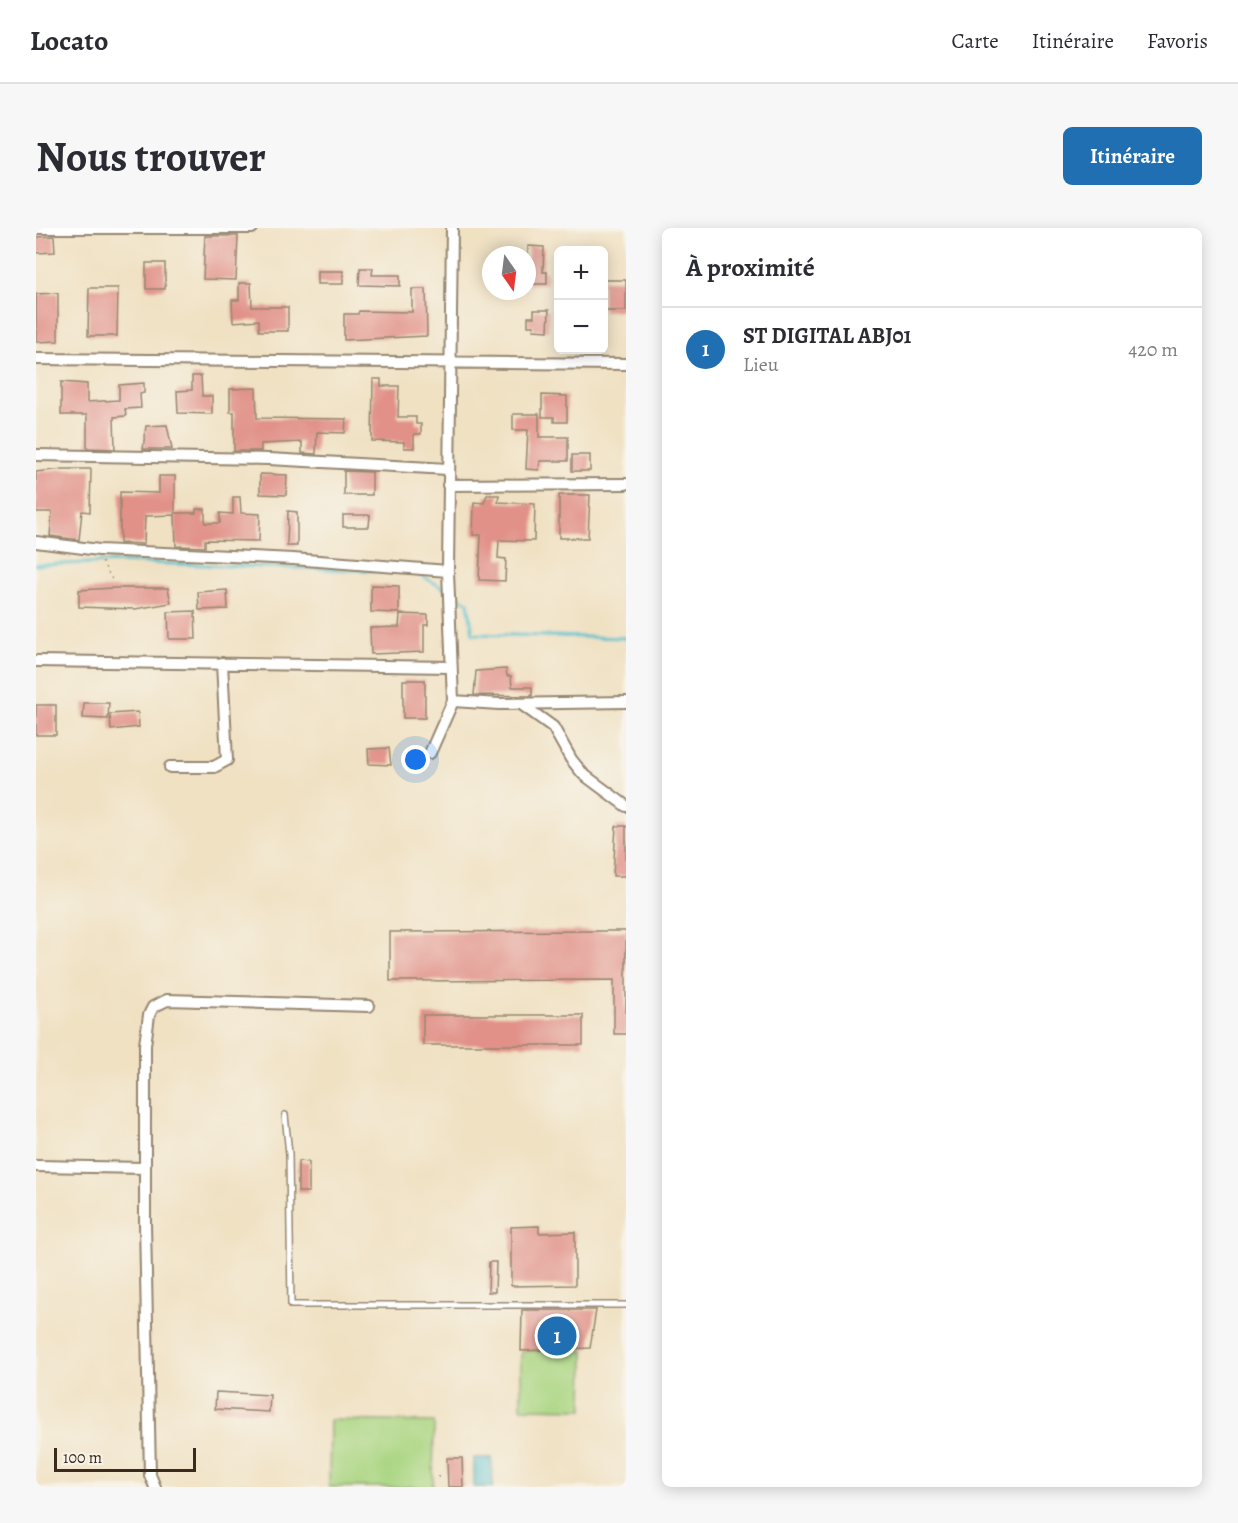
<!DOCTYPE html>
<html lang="fr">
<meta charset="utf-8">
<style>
:root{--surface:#fff;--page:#f7f7f7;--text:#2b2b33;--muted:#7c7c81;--line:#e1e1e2;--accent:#1f6fb2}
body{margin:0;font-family:Alegreya,serif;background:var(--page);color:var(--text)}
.controls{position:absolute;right:18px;top:18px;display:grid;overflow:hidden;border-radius:9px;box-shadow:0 3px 15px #0003}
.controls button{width:54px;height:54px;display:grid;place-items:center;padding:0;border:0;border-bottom:2px solid var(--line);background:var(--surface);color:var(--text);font:30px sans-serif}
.compass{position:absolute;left:446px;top:18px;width:54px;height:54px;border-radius:50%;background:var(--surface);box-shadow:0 3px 15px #0003;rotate:166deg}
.scale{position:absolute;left:18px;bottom:15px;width:142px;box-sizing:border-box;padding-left:6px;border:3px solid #3b2a1e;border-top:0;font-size:16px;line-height:21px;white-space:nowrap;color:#3b2a1e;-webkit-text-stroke:4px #f7f3e8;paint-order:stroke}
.you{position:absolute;left:380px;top:532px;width:21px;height:21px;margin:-15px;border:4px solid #fff;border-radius:50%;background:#1a73e8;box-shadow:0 0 0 9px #1a73e833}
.badge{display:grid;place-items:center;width:39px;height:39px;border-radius:50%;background:var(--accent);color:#fff;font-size:20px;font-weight:700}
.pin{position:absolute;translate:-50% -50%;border:3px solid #fff;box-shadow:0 2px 6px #0006}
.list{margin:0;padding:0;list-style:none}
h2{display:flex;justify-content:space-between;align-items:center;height:78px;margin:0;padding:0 24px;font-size:26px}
h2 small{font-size:20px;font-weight:400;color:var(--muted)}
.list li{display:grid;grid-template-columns:39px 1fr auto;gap:18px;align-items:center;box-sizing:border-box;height:84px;padding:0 24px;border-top:2px solid var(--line)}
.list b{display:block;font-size:22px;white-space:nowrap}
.list p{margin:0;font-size:20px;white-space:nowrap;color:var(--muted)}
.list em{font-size:20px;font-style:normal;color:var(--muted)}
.map{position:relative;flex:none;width:590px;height:1259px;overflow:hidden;border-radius:9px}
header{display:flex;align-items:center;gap:36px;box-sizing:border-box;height:84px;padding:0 30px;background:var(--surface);border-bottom:2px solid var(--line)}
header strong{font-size:28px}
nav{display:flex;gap:33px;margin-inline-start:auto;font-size:21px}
.intro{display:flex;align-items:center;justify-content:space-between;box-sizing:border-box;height:144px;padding:0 36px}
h1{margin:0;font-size:42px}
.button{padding:15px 27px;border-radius:9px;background:var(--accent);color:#fff;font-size:21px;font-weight:700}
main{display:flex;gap:36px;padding:0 36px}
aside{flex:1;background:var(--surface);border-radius:9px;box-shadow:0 3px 15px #0003}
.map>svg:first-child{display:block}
.green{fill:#aad682;stroke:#728050;stroke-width:1.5}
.water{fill:#54c0ce;stroke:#487576;stroke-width:1.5}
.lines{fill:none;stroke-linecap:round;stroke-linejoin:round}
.stream{stroke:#54c0ce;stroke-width:3}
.building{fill:#e19188}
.service-casing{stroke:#968670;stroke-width:8}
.minor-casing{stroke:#968670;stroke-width:14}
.path{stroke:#968670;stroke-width:1.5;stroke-dasharray:1.5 4.5;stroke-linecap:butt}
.service{stroke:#fff;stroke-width:5}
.minor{stroke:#fff;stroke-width:10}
</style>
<header>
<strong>Locato</strong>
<nav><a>Carte</a><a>Itinéraire</a><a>Favoris</a></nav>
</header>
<div class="intro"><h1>Nous trouver</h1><a class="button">Itinéraire</a></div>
<main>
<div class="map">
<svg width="590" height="1259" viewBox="0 0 590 1259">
<rect width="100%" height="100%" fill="#f7f3e8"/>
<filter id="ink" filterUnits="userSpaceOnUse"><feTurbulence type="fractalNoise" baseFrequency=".0167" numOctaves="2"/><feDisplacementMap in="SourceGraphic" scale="12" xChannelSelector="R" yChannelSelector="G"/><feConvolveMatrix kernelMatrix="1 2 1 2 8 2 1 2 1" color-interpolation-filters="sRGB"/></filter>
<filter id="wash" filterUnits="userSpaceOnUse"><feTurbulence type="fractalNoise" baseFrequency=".008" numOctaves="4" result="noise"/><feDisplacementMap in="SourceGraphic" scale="24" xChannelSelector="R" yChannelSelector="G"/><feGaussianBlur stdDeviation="1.35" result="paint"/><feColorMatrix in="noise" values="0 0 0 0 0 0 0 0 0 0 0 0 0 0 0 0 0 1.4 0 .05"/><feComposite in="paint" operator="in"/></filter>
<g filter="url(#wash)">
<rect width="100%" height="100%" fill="#f0e1c3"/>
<path class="green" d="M485 1123H548L547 1181 485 1180Z
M294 1192 398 1194 397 1259H293Z"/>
<path class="water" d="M438 1230H456L457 1259H438Z"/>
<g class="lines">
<path class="stream" d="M0 337 79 334 351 343
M381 345 409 361
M415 365 432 374 437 406 590 410"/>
</g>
<g id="blocks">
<path class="building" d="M18 8 19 24 0 25V9Z
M169 8H202L200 52 167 51Z
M492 18 508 19 507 44H511V56H492Z
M110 35H129V61H110Z
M324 40H337L336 47H364V58L323 57Z
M281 43H307V56H281Z
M567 52H590V83H567Z
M203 55H215L216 79H252V103H223V92L197 94 196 72H203Z
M53 60H82L81 108H52Z
M376 61H390L391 108 308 112V86H322L323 83 376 84Z
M22 65V113L0 114V66Z
M498 82H513L512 103 497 102 498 98H492V89H498Z
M156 148H165L166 168H176V186L142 185 141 163 156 162Z
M337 151H345V158H363L362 189H380V196H385V206H378V220H368V214L336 213Z
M25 154 51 156V174L83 172V157L108 155V165L104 166 105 180 89 181 90 188 78 189 79 221 51 220V187H25Z
M220 160 221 190 310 191 309 205 281 204 280 226 266 225V214L225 216V223H198V184H194V161Z
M506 167 531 168V194H518V189H506Z
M477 186H503V209H532V233H504L503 242 490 241 492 202H477Z
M131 197 136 221H107L110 198Z
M536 227H554V243H536Z
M27 241H55L54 284 46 283 43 312 14 308 16 284H0V244Z
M308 243 336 244V267H308Z
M224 246 251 247 250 267 224 266Z
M123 248H139V285H160V281H169V295H184V285L197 286V269H204L205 285 224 286 223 313 169 312V319L140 318 139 287 109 288 108 316 84 315V264L123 265Z
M451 267H463L462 274 499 276 498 313 463 312 462 330 470 331 469 353 443 352 445 307H437L438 274 448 275Z
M523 267H554L552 310H523Z
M252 283 261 284V318H251Z
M307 287H334L333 299H307Z
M335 357 363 358V385L335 384Z
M77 360H132L135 375 99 381 43 379V362Z
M191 362 192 381 163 382 162 364Z
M159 383 160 411H133L132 384Z
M364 386 392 387V397H388V424L335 426 334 400 363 399Z
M470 441 471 448H475L476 459H496V468L438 467 440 443Z
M367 452H389V490H367Z
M48 475H73L72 491 47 490Z
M0 477H20V507H0Z
M102 484 103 499 75 502 74 486Z
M353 520 355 537 333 536 332 521Z
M580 598H590V648H577Z
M565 703H590V806H578V752L354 753V704Z
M387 787H547V817H387Z
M262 933 273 934V964H262Z
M503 998V1005L539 1004V1057L475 1058V999Z
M453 1034H460L459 1064H452Z
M486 1082H560L554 1120 485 1123Z
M180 1164 234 1167 233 1184 179 1181Z
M411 1230H426L427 1259H412Z"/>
</g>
</g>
<g filter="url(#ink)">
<use href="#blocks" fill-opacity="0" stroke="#968670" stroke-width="1.5"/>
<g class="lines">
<defs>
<path id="service" d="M249 887 253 926 255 1077H590"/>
<path id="minor" d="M0 0H216
M0 131 590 136
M0 227 233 231 412 241
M412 257 590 256
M0 314 63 322 257 331 412 343
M0 433 415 439
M417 473 463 476 590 474
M485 476 517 499 535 531 547 546 590 578
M394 525 417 473 412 343 416 0
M134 539H178L191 532 186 435
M0 938 109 940
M119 1259 114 1247 109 995V817L113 787 117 779 131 772 333 778"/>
</defs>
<use href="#service" class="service-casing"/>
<use href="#minor" class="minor-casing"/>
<path class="path" d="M66 334 77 353
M402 1249H408"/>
<use href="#service" class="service"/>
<use href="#minor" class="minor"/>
</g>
</g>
</svg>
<div class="controls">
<button>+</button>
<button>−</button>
</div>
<svg class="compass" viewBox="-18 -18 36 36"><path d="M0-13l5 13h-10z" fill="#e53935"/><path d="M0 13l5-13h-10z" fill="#7c7c81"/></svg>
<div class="scale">100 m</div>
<div class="you"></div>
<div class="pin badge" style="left:521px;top:1108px">1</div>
</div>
<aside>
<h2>À proximité<small></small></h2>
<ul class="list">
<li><span class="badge">1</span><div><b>ST DIGITAL ABJ01</b><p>Lieu</p></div><em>420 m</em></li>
</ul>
</aside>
</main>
